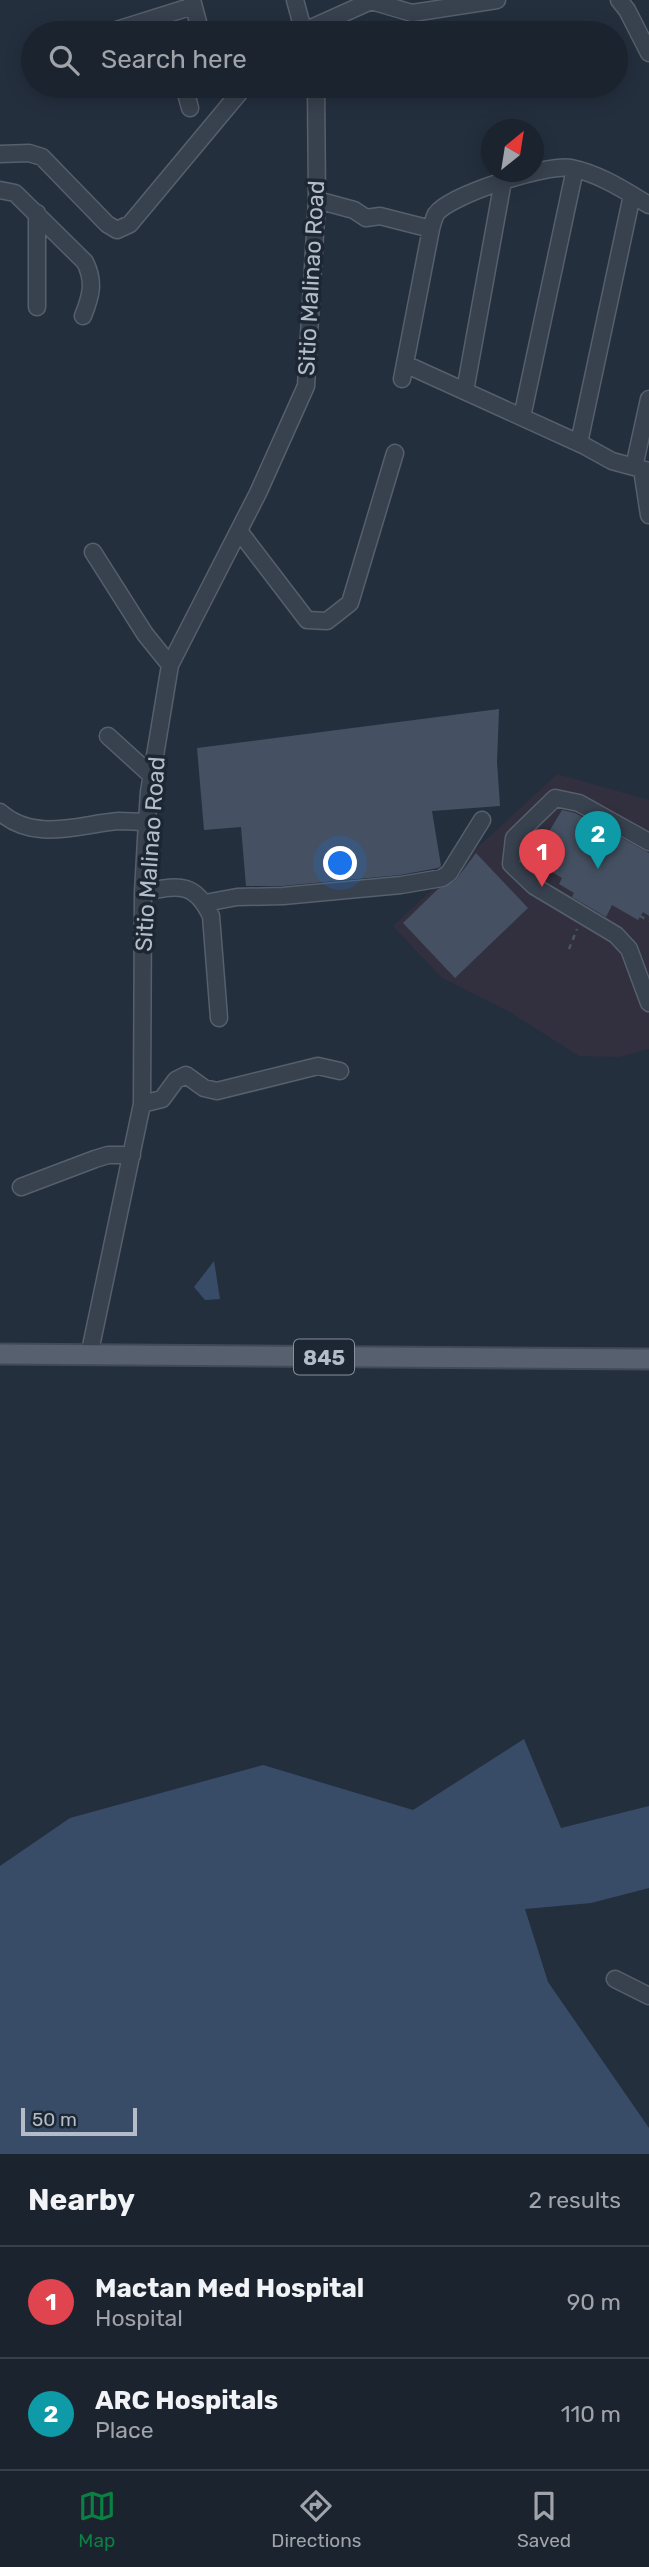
<!DOCTYPE html>
<style>
:root{--surface:#1b232e;--page:#282f3a;--text:#f1f3f6;--muted:#a0a4aa;--line:#39404a;--accent:#0b8043}
body{margin:0;font-family:Rubik,sans-serif;background:var(--page);color:var(--text)}
.compass{position:absolute;left:481px;top:119px;width:63px;height:63px;border-radius:50%;background:var(--surface);box-shadow:0 4px 18px #0003;rotate:30deg}
.scale{position:absolute;left:21px;bottom:18px;width:116px;box-sizing:border-box;padding-left:7px;border:4px solid #b4bcc9;border-top:0;font-size:19px;line-height:24px;white-space:nowrap;color:#b4bcc9;-webkit-text-stroke:5px #1d2633;paint-order:stroke}
.you{position:absolute;left:341px;top:864px;width:24px;height:24px;margin:-18px;border:5px solid #fff;border-radius:50%;background:#1a73e8;box-shadow:0 0 0 10px #1a73e833}
.badge{display:grid;place-items:center;width:46px;height:46px;border-radius:50%;background:var(--accent);color:#fff;font-size:23px;font-weight:700}
.pin{position:absolute;translate:-50% -58px;filter:drop-shadow(0 2px 4px #0008)}
.pin::after{content:'';position:absolute;top:37px;width:24px;height:21px;background:inherit;clip-path:polygon(0 0,100% 0,50% 100%)}
.list{margin:0;padding:0;list-style:none}
h2{display:flex;justify-content:space-between;align-items:center;height:91px;margin:0;padding:0 28px;font-size:30px}
h2 small{font-size:23px;font-weight:400;color:var(--muted)}
.list li{display:grid;grid-template-columns:46px 1fr auto;gap:21px;align-items:center;box-sizing:border-box;height:112px;padding:0 28px;border-top:2px solid var(--line)}
.list b{display:block;font-size:26px;white-space:nowrap}
.list p{margin:0;font-size:23px;white-space:nowrap;color:var(--muted)}
.list em{font-size:23px;font-style:normal;color:var(--muted)}
.icon{flex:none;width:38px;height:38px;fill:none;stroke:currentColor;stroke-width:2;stroke-linecap:round;stroke-linejoin:round}
.map{position:relative;flex:none;width:649px;height:2154px;overflow:hidden}
.search{position:absolute;background:var(--surface);box-shadow:0 4px 18px #0003;left:21px;right:21px;top:21px;height:77px;display:flex;align-items:center;gap:18px;box-sizing:border-box;padding:0 24px;border-radius:38px;color:var(--muted);font-size:26px}
.sheet{height:315px;background:var(--surface)}
nav{display:flex;justify-content:space-around;align-items:center;box-sizing:border-box;height:98px;border-top:2px solid var(--line);background:var(--surface);font-size:19px;color:var(--muted)}
nav a{display:grid;justify-items:center;gap:4px}
nav .on{color:var(--accent)}
.map>svg:first-child{display:block}
.medical{fill:#32303f}
.water{fill:#394c67}
.building{fill:#455162}
.lines{fill:none;stroke-linecap:round;stroke-linejoin:round}
.minor-casing{stroke:#565f6c;stroke-width:19}
.major-casing{stroke:#414a57;stroke-width:23}
.path{stroke:#44595c;stroke-width:2.5;stroke-dasharray:5 5;stroke-linecap:butt}
.minor{stroke:#38414e;stroke-width:16}
.major{stroke:#56606e;stroke-width:19}
.labels{text-anchor:middle;dominant-baseline:central;stroke-width:7;stroke-linejoin:round;paint-order:stroke}
.shield{fill:#1d2633;stroke:#878f9c;stroke-width:2}
.shield-label{font-size:21px;font-weight:bold;fill:#b4bcc9}
.street-label{font-size:23px;fill:#b4bcc9;stroke:#1d2633}
</style>
<div class="map">
<svg width="649" height="2154" viewBox="0 0 649 2154">
<rect width="100%" height="100%" fill="#242f3e"/>
<path class="medical" d="M557 774 649 800V1049L619 1057 579 1056 510 1012 441 977 393 926Z"/>
<path class="water" d="M214 1261 220 1299 205 1300 194 1287Z
M524 1739 561 1828 649 1806V1888L591 1903 525 1909 548 1982 649 2128V2154H0V1866L70 1818 263 1765 413 1810Z"/>
<path class="building" d="M499 709 497 762 500 806 432 811 441 866 438 868 400 875 282 886H246L241 827 204 830 197 748Z
M562 810 575 813 649 853V916L643 912 638 920 612 905 606 917 572 897 574 893 559 884 562 878 532 860Z
M476 853 528 908 455 978 403 923 438 889 455 881Z"/>
<g class="lines">
<defs>
<path id="minor" d="M192 0 201 33
M295 0 304 33
M619 0 627 10 649 53
M107 33 193 6
M300 33 371 1 412 13 497 0
M184 86 190 108
M0 154 29 153 42 157 107 224 117 230 130 224 245 86
M0 190 15 193 85 262C95 282 91 296 83 316
M317 200 354 210 366 218 380 216 431 229
M37 213V307
M405 364 583 445 612 461 649 471
M402 379 431 229C432 225 434 218 436 214 449 195 549 163 571 168 600 174 624 190 649 205
M465 391 503 181
M522 417 575 169
M579 443 632 195
M634 467 649 399
M642 469 649 515
M239 531 307 620 327 621 350 603 395 453
M93 552 145 634 170 665
M108 736 152 776
M0 812C35 843 79 824 119 821 128 821 138 822 147 822
M649 842 579 803 555 798 514 838 511 864 534 886 616 935 629 949 649 1003
M143 892C177 886 194 880 211 916L219 1018
M205 903 237 897 283 896 401 885 442 878 449 873 482 820
M142 1104 162 1099 176 1080 186 1075 204 1088 217 1091 318 1066 340 1071
M21 1187 95 1159 108 1155H132
M89 1356 142 1104 143 892 147 822 149 792 170 665 258 493 306 386 317 200 316 86
M615 1979 649 1996"/>
<path id="major" d="M0 1354 649 1359"/>
</defs>
<use href="#minor" class="minor-casing"/>
<use href="#major" class="major-casing"/>
<path class="path" d="M640 916 649 921
M569 949 577 929"/>
<use href="#minor" class="minor"/>
<use href="#major" class="major"/>
</g>
<g class="labels">
<rect class="shield" x="294" y="1339.5" width="60" height="35" rx="5"/>
<g class="shield-label">
<text x="324" y="1357">845</text>
</g>
<g class="street-label">
<text transform="translate(311 278) rotate(-87)">Sitio Malinao Road</text>
<text transform="translate(150 854) rotate(-86)">Sitio Malinao Road</text>
</g>
</g>
</svg>
<svg class="compass" viewBox="-18 -18 36 36"><path d="M0-13l5 13h-10z" fill="#e53935"/><path d="M0 13l5-13h-10z" fill="#a0a4aa"/></svg>
<div class="scale">50 m</div>
<div class="you"></div>
<div class="pin badge" style="left:542px;top:887px;background:#e0444e">1</div>
<div class="pin badge" style="left:598px;top:869px;background:#0f9aa8">2</div>
<div class="search"><svg class="icon" aria-label="search" viewBox="0 0 24 24"><circle cx="10" cy="10" r="6"/><path d="M15 15l6 6"/></svg>Search here</div>
</div>
<section class="sheet">
<h2>Nearby<small>2 results</small></h2>
<ul class="list">
<li><span class="badge" style="background:#e0444e">1</span><div><b>Mactan Med Hospital</b><p>Hospital</p></div><em>90 m</em></li>
<li><span class="badge" style="background:#0f9aa8">2</span><div><b>ARC Hospitals</b><p>Place</p></div><em>110 m</em></li>
</ul>
</section>
<nav>
<a class="on"><svg class="icon" aria-label="map" viewBox="0 0 24 24"><path d="M3 6l6-2 6 2 6-2v14l-6 2-6-2-6 2zM9 4v14M15 6v14"/></svg>Map</a>
<a><svg class="icon" aria-label="directions" viewBox="0 0 24 24"><path d="M12 3l9 9-9 9-9-9zM9 14v-3h6M13 9l2 2-2 2"/></svg>Directions</a>
<a><svg class="icon" aria-label="saved" viewBox="0 0 24 24"><path d="M7 4h10v16l-5-4-5 4z"/></svg>Saved</a>
</nav>
